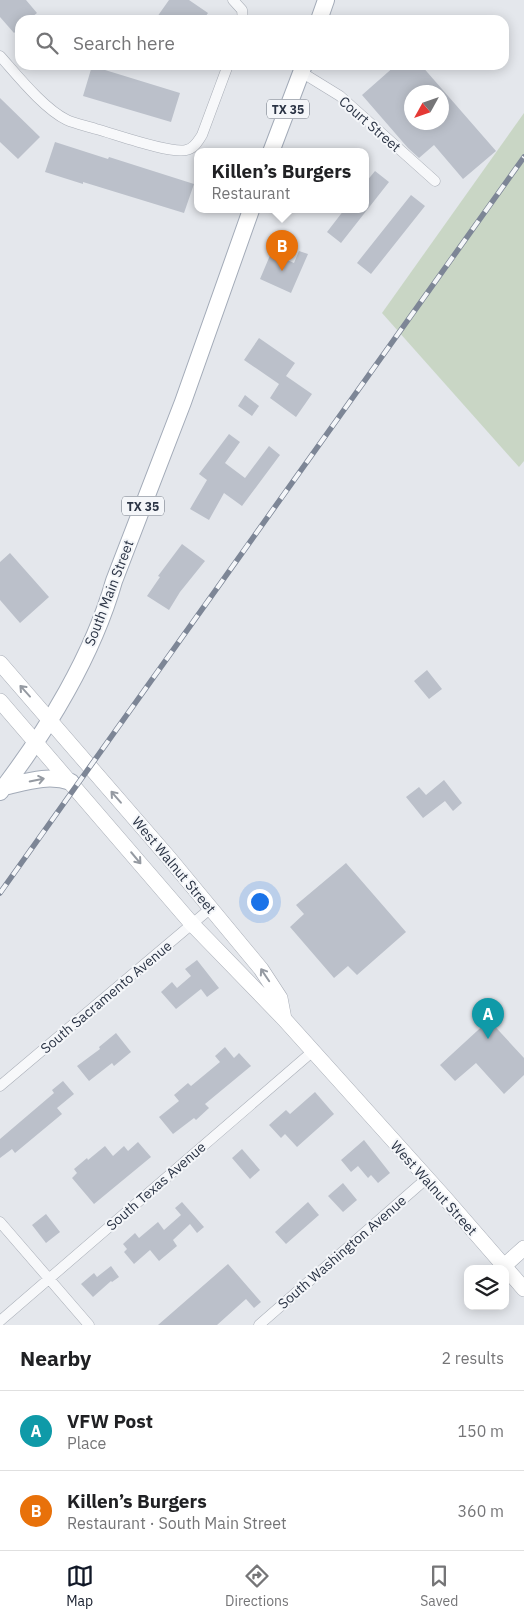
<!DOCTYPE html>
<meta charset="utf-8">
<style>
:root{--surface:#fff;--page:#f6f6f6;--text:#202124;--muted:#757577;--line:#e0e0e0;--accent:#111827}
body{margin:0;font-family:"IBM Plex Sans",sans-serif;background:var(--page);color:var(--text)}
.controls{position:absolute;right:15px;bottom:15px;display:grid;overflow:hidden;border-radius:10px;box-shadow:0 2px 12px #0003}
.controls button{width:45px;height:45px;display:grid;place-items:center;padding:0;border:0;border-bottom:1px solid var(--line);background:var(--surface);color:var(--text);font:25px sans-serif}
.compass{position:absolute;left:404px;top:85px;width:45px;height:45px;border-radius:50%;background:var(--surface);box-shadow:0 2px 12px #0003;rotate:230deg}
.you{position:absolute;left:259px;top:901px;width:18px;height:18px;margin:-12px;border:4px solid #fff;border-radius:50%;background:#1a73e8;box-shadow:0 0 0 8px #1a73e833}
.badge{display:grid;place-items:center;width:32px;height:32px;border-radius:50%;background:var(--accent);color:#fff;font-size:16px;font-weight:700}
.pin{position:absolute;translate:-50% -41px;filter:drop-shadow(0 1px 2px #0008)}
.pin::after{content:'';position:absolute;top:26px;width:18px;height:15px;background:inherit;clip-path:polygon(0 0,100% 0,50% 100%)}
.popup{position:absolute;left:194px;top:148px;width:175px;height:65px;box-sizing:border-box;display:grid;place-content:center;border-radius:10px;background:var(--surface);filter:drop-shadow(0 1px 4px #0005);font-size:16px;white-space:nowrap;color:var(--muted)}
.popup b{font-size:19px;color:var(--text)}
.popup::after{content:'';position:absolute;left:50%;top:100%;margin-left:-10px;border:10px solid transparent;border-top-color:var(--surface)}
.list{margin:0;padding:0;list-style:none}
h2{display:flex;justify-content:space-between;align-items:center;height:65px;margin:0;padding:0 20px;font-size:21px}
h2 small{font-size:16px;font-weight:400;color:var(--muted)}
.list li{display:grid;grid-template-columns:32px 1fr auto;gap:15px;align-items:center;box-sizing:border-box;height:80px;padding:0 20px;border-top:1px solid var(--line)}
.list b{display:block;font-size:19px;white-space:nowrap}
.list p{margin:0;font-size:16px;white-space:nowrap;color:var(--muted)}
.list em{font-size:16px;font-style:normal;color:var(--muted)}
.icon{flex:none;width:28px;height:28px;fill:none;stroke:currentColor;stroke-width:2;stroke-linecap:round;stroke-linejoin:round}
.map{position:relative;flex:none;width:524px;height:1325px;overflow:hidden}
.search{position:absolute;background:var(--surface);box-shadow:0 2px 12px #0003;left:15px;right:15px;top:15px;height:55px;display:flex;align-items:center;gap:12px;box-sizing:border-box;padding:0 18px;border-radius:15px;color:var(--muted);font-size:19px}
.sheet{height:225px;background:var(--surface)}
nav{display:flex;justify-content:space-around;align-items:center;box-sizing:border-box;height:70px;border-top:1px solid var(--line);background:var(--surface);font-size:14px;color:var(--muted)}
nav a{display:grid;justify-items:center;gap:2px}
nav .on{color:var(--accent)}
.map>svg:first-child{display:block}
.green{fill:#c9d6c5}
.building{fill:#bbc0ca;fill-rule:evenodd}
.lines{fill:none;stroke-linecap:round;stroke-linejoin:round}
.street-casing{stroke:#a9aeb7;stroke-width:11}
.secondary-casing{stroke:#a9aeb7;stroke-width:16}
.primary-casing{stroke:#a3abb8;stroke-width:18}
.street{stroke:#f7f8fa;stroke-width:10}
.secondary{stroke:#fff;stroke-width:15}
.primary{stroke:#fff;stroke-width:16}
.rail-casing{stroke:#7d8696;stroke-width:5.5}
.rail{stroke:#f4f6f9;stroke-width:4;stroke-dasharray:11;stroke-linecap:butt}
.oneway{stroke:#959aa2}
.labels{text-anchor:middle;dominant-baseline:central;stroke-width:4;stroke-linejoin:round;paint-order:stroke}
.shield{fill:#f4f6f9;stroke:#676e7b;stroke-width:1}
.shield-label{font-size:12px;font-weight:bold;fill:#2b3445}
.street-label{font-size:14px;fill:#2b3445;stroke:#f4f6f9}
</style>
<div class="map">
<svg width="524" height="1325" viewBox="0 0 524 1325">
<rect width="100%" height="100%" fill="#e4e7ec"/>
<path class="green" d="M524 113V461L519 467 382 313Z"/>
<path class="building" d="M0 0H26L37 13 28 20H20V27L14 33 0 17Z
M169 0H189L208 13 203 20H162L157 17Z
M396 65H421L496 151 463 179 434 145 419 158 408 148 362 95ZM412 92H442V122H412Z
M92 66 180 93 171 122 83 96Z
M0 98 40 137 18 159 0 142Z
M55 142 108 159 109 157 194 184 184 213 83 182V184L45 172Z
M375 171 389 182 341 243 327 232 344 210H366V182Z
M411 195 425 206 371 274 357 263Z
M299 251 308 254 291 293 260 279 271 253 294 263Z
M259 338 295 363 286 376 312 394 296 417 270 398 279 384 244 360Z
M245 395 259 406 252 416 238 406Z
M229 434 240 442 225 463 245 478 269 446 280 455 242 506 224 493 209 520 190 509 207 480 199 474Z
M182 544 205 561 180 592 169 610 147 596 160 577 158 576Z
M10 553 49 597 20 623 0 600V562Z
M427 670 442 689 429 699 414 681Z
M444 780 462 803 453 811 445 801 423 818 406 797 419 787 426 795Z
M346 863 406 932 357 975 348 966 334 978 290 927 304 914 296 905Z
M197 960 219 988 207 997 201 989 176 1009 161 992 172 982 177 988 191 976 185 969Z
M489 1020 524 1058V1075L504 1094 476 1063 455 1081 440 1065Z
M116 1033 131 1052 114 1066 112 1063 89 1081 77 1066 100 1049 99 1047Z
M225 1047 234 1058 239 1053 251 1066 205 1104 209 1108 196 1120 194 1118 173 1134 159 1117 179 1101 174 1095 188 1083 191 1086 220 1062 215 1056Z
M63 1081 74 1094 57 1108 62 1114 15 1153 12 1149 0 1158V1139L54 1093 52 1090Z
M315 1092 334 1114 297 1147 285 1134 281 1138 269 1125 286 1110 290 1114Z
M364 1140 390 1173 378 1183 371 1175 368 1178 358 1166 351 1172 341 1160Z
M138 1142 151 1157 94 1204 72 1178 77 1173 74 1169 87 1158 88 1160 105 1146 113 1156 124 1146 128 1151Z
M242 1149 260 1170 250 1179 232 1158Z
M343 1183 357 1200 343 1212 328 1196Z
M182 1202 204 1227 197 1233 190 1224 173 1240 177 1246 159 1261 150 1250 134 1264 124 1252 127 1249 123 1244 135 1233 139 1238 158 1222 164 1230 181 1215 175 1208Z
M308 1202 319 1215 286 1244 275 1232Z
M46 1214 60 1232 46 1243 32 1225Z
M228 1264 261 1302 254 1308 246 1299 217 1325H158Z
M111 1266 119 1277 112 1282 111 1281 93 1297 81 1284 94 1273 97 1277Z"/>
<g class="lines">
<defs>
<path id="street" d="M233 0 242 10 243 20
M0 56C17 75 44 109 67 120 76 124 87 126 96 129 115 134 170 154 186 150 194 149 198 141 202 135L228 65
M301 72 340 96 435 181
M0 1086 211 908
M0 1222 89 1325
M0 1321 312 1052
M259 1325 426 1179"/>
<path id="secondary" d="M0 663 169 858 261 969 280 998 284 1019
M0 701 192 924 284 1019 445 1198 524 1289
M504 1266 524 1248"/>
<path id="primary" d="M319 20 326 0
M271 152 304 65
M4 787C26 782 48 774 71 782
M0 792C47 731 93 655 114 581L183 402 251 210"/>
</defs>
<use href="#street" class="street-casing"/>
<use href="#secondary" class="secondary-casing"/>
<use href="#primary" class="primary-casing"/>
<use href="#street" class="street"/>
<use href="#secondary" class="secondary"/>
<use href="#primary" class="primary"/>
<defs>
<path id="rail" d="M0 893 524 157"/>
</defs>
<use href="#rail" class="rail-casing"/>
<use href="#rail" class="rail"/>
</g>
<defs><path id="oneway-shaft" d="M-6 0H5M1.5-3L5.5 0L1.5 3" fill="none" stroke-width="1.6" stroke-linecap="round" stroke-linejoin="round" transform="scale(1.25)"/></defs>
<g class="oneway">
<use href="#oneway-shaft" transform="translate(25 691) rotate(-132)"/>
<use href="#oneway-shaft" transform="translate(37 780) rotate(-11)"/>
<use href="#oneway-shaft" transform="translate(116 797) rotate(-131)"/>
<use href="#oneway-shaft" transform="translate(136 858) rotate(50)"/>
<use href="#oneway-shaft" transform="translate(265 975) rotate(-124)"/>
</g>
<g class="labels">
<g class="shield">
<rect x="267" y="99.5" width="42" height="19" rx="4"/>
<rect x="122" y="496.5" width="42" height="19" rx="4"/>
</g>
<g class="shield-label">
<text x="288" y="109">TX 35</text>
<text x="143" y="506">TX 35</text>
</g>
<g class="street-label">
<text transform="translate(370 124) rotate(41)">Court Street</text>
<text transform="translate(109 593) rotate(-69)">South Main Street</text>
<text transform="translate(174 865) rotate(50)">West Walnut Street</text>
<text transform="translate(106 997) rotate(-40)">South Sacramento Avenue</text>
<text transform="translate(156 1186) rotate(-41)">South Texas Avenue</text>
<text transform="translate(434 1188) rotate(48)">West Walnut Street</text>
<text transform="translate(342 1252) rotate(-41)">South Washington Avenue</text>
</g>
</g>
</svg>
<div class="controls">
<button><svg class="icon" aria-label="layers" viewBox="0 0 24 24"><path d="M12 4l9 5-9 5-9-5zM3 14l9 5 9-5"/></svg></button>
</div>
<svg class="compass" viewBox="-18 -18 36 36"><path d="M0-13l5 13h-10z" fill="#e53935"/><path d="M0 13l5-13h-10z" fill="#757577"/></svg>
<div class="you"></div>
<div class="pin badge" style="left:488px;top:1039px;background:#0f9aa8">A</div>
<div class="pin badge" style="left:282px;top:271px;background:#e8710a">B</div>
<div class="popup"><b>Killen’s Burgers</b>Restaurant</div>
<div class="search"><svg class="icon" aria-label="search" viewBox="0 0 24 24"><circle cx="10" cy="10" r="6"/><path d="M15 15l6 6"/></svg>Search here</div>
</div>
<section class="sheet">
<h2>Nearby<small>2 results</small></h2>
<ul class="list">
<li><span class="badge" style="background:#0f9aa8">A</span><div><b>VFW Post</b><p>Place</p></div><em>150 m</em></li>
<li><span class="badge" style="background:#e8710a">B</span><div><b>Killen’s Burgers</b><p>Restaurant · South Main Street</p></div><em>360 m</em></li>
</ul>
</section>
<nav>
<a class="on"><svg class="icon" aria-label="map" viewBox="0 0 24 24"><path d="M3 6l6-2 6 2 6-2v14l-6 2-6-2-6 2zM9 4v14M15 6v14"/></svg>Map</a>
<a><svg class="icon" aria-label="directions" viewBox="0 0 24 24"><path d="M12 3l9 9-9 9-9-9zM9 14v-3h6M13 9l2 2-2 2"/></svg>Directions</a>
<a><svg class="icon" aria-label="saved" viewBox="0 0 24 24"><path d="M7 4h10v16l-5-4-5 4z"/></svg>Saved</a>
</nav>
